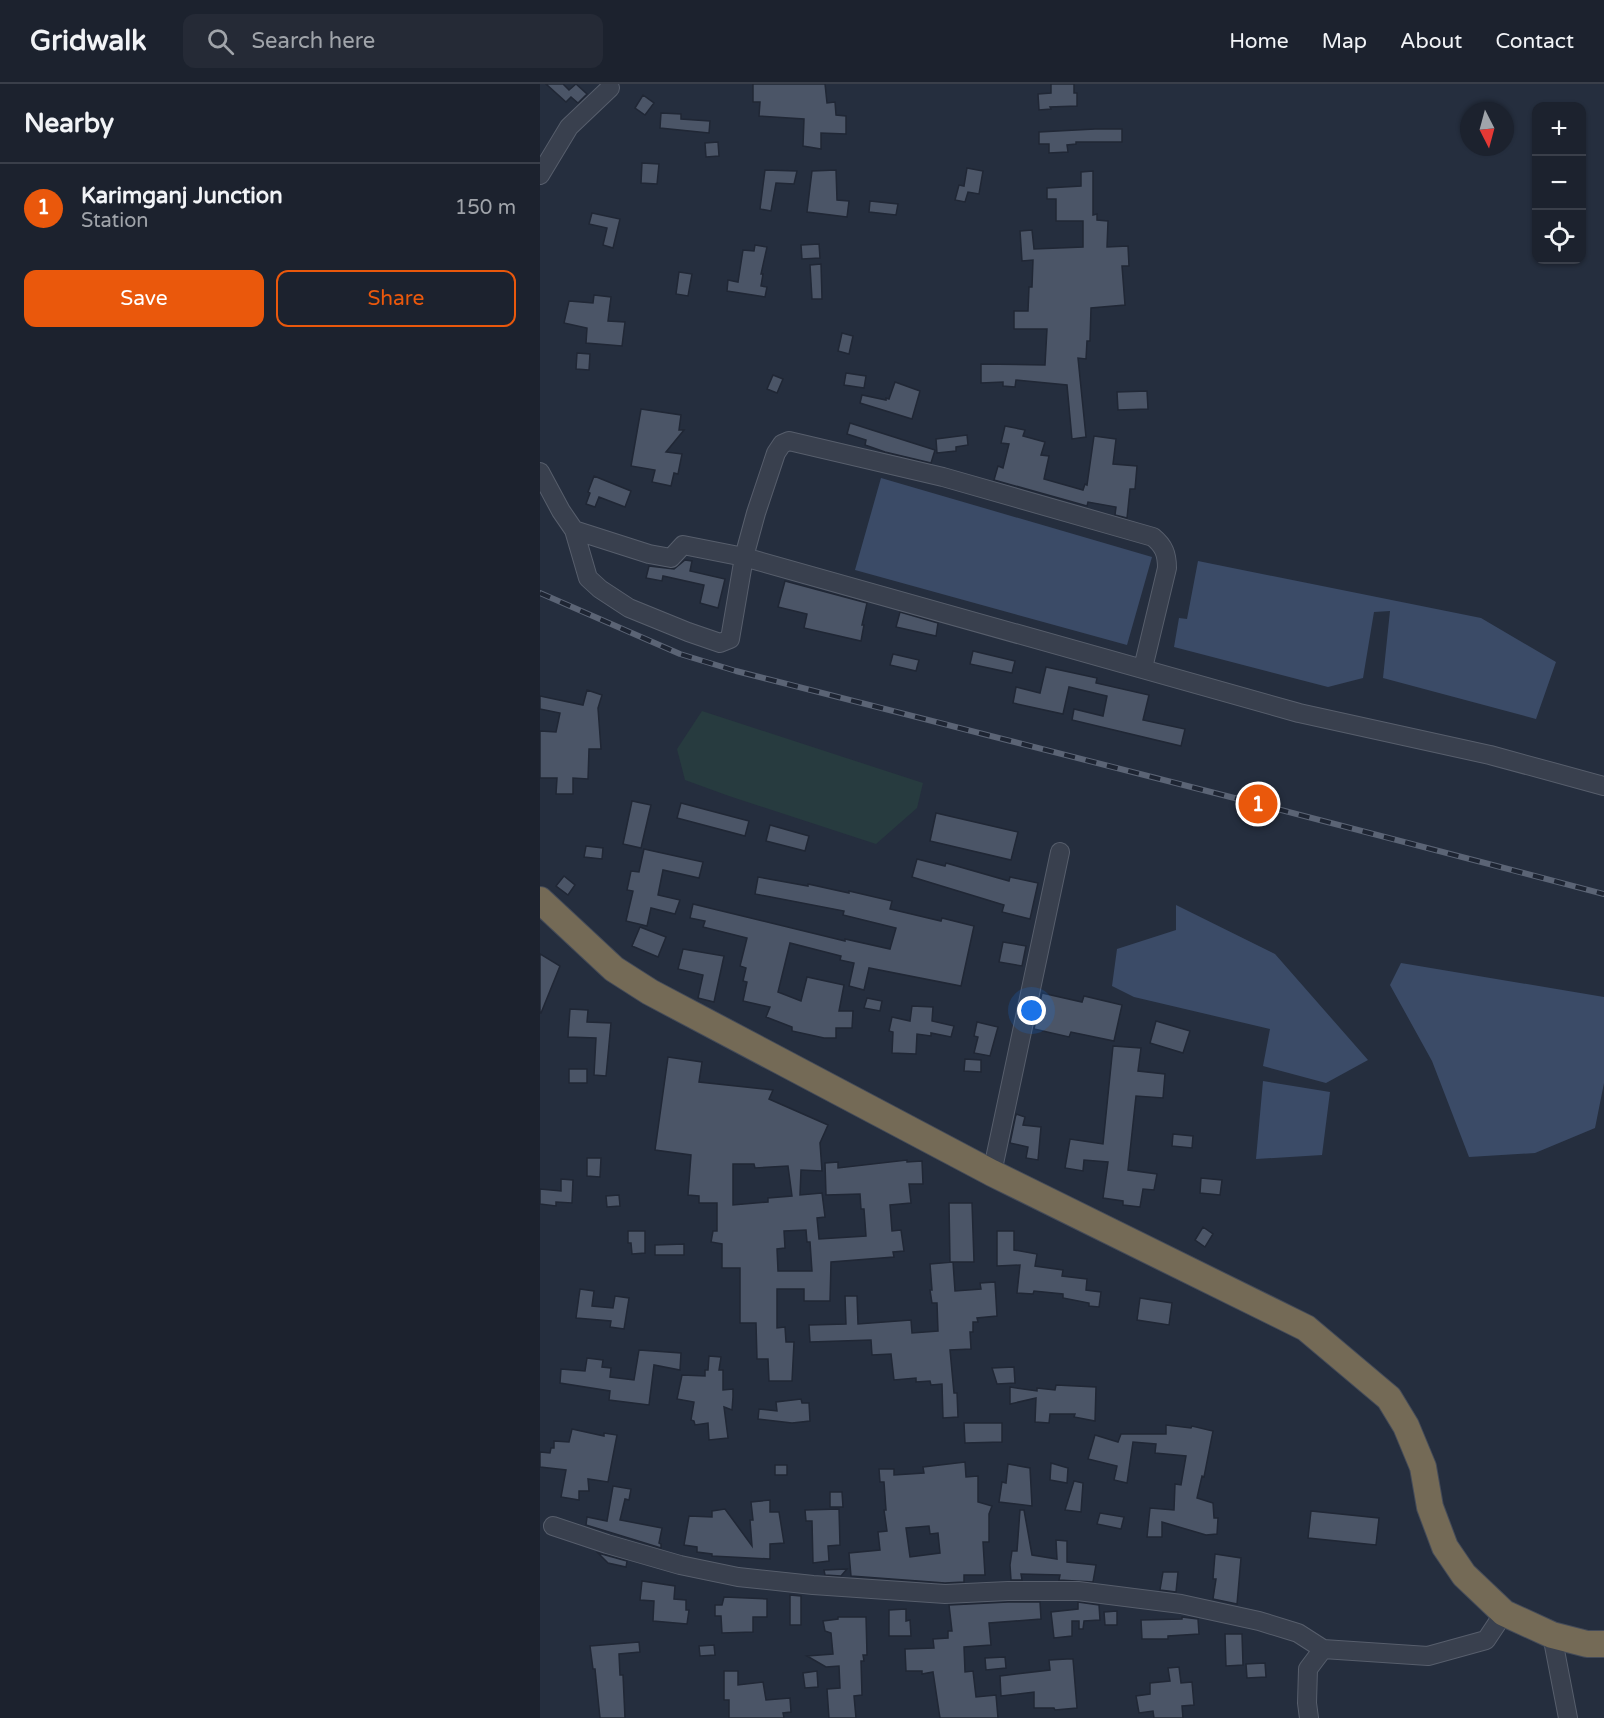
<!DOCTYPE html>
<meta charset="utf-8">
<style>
:root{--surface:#1c222e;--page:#252a36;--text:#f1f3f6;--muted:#a0a4aa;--line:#3a3f4a;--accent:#ea580c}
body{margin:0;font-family:"Varela Round",sans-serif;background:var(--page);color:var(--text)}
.controls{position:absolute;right:18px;top:18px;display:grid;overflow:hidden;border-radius:12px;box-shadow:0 2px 4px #0004}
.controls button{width:54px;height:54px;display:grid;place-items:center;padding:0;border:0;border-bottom:2px solid var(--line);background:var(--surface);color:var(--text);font:30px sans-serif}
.compass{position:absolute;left:920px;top:18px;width:54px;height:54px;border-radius:50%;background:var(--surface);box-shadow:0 2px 4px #0004;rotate:174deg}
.you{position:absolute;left:492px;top:927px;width:21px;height:21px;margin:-15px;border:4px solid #fff;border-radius:50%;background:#1a73e8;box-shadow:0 0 0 9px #1a73e833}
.badge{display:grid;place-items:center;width:39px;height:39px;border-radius:50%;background:var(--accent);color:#fff;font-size:20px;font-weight:700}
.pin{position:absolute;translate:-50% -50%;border:3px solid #fff;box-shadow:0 2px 6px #0006}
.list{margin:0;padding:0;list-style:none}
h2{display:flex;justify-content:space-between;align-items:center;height:78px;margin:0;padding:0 24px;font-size:26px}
h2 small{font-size:20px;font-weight:400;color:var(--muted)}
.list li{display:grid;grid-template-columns:39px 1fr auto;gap:18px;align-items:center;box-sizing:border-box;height:90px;padding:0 24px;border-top:2px solid var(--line)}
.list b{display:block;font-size:22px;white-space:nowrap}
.list p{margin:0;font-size:20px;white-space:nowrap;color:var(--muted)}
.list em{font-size:20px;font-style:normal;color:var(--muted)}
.actions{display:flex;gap:12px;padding:18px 24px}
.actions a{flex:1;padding:14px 0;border:2px solid var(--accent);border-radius:12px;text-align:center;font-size:21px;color:var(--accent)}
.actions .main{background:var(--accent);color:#fff}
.icon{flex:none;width:33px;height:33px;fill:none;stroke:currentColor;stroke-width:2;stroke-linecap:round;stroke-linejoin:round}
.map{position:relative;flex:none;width:1064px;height:1634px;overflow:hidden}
header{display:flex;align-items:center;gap:36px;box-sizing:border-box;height:84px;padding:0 30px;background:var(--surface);border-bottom:2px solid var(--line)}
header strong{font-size:28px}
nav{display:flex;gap:33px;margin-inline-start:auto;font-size:21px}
.search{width:420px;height:54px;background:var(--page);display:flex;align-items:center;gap:15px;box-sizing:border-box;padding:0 21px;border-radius:12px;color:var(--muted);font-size:22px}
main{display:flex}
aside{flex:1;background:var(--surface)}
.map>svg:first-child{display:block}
.green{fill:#273b3f}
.water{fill:#3b4b67}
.building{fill:#4b5567;stroke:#202735;stroke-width:1.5;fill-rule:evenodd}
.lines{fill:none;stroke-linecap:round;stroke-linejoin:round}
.minor-casing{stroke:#575e6c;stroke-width:20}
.highway-casing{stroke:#444b59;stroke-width:28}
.minor{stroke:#39404e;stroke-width:18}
.highway{stroke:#746a56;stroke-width:26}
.rail-casing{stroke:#5b6475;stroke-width:6}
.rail{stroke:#1e2533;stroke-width:4;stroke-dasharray:11;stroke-linecap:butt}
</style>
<header>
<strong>Gridwalk</strong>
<div class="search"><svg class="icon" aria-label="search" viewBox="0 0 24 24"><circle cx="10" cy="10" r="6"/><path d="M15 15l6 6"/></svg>Search here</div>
<nav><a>Home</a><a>Map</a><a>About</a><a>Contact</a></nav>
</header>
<main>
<aside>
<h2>Nearby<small></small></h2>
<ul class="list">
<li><span class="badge">1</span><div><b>Karimganj Junction</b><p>Station</p></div><em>150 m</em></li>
</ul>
<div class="actions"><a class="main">Save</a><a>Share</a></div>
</aside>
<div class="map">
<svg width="1064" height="1634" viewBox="0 0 1064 1634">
<rect width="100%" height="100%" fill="#252e3e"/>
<path class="green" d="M162 627 383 699 377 724 336 760 189 712 145 696 137 665Z"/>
<path class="water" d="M341 394 612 473 587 561 315 486Z
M658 477 941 534 1016 578 996 635 843 594 850 527 834 528 823 594 788 603 634 563 639 534 647 535Z
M636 821 735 870 828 976 786 999 723 982 730 945 594 913 572 902 577 865 636 846Z
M861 879 1064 913V999L1055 1044 995 1069 929 1073 892 977 850 901Z
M723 997 790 1008 782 1071 716 1075Z"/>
<path class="building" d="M6 0H23L29 6 36 0 47 10 38 19 31 13 26 18Z
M213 0H285L287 19 295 18 296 31 306 32V50L281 49V65L263 62 264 35 219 32 220 18H213Z
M511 0H534V9H537V22L510 23 511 25 499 26 498 10 511 9Z
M103 11 114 19 105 31 95 24Z
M121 29 141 30V35L170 37 169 49 120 44Z
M555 45H582V58H536V60L527 61 528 68 509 69V60H499V48Z
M178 58 179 72 166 73 165 59Z
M102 79 119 80 117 100 101 99Z
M427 84 443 87 439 110 428 108 425 118 415 116 419 101 424 102Z
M225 86 257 87 254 100 236 99 231 127 220 125Z
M296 86 297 116 309 117 307 133 267 128 272 87Z
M553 87V131L557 130V136L568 137 567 163 588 162 589 182H582L585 221 551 224 550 257H547L546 275 538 274 546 353 532 355 527 301 476 296 475 303 463 302V298L441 299V280L505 281 507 245H474V227H488L489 203H492L493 176 482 177 480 147 492 146 494 165 543 163V137H516V115H507V104L541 102V88Z
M330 117 358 120 356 131 329 128Z
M52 129 80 135 73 164 63 161 67 144 49 140Z
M279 160 280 174 262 175 261 161Z
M215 161 227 163 221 190H223L221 202 227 203 225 213 187 207 188 196 198 198 203 166 214 167Z
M281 180 282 215H272L270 181Z
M139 188 152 190 148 212 136 210Z
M54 211 71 213 68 237 85 238 82 262 46 259 47 244 24 239 29 217 53 219Z
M302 249 313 252 309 270 298 267Z
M37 269 50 270 49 286 36 285Z
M306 289 326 292 324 304 304 301Z
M233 291 243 295 237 309 227 305Z
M355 298 380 307 372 335 320 319 322 311 346 316V314L349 315Z
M607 307 608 325 578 326 577 308Z
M101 325 141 331 139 346H144L126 368 142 370 138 390 134 389 131 402 112 398 115 386 91 382Z
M310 339 395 366 391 379 345 368 325 361 326 356 307 350Z
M465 342 485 346 483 352 505 358 501 371 509 372 504 395 543 406 545 400 547 401 554 352 576 355 573 380 597 382 595 405H590L587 434 575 431 576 423 548 418 547 422 454 396 458 382 463 384 469 360 461 359Z
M427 351 428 361 416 363V367L397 369 396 355Z
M54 392 91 407 85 423 59 413 55 423 46 420 50 409 48 408Z
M145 476 152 477 150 487 185 495 178 524 160 519 164 501 123 492 122 497 106 494 109 482 134 485Z
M245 497 327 519 322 541H324L321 557 264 544 267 530 238 523Z
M360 528 398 539 396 552 356 543Z
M433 567 475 577 472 589 430 580Z
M353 570 379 576 376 587 350 581Z
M506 583 557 594 556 599 609 611 603 636 645 645 641 662 532 636 534 625 563 632 567 612 529 603 523 630 473 619 476 603 500 609Z
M47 606 62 611 58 624 61 665H49L48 695 33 694V710H16L17 694H0V647L16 648 20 629 0 625V612L43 621Z
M92 717 111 721 101 764 83 760Z
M141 719 209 737 205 752 137 734Z
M396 729 478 748 471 776 390 757Z
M230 741 269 752 265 767 226 757Z
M46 762 63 764 62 775 44 773Z
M104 765 163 778 159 794 123 786 118 811 140 816 135 830 111 824 107 842 86 837 93 807 87 806 91 787 99 788Z
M377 775 405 782 406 779 469 797 470 793 498 799 490 835 462 828 464 821 372 793Z
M24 792 35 801 28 811 16 802Z
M218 793 268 802V800L309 809V807L352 817 350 825 401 837 402 834 434 842 421 902 329 884 324 906 309 902 314 879 300 876 301 872 250 859 238 908 261 917 267 893 304 901 299 927H313L312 944H296V954H284L252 947V943L226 933 230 923 203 917 207 898 203 897 206 884 200 882 207 854 163 843 165 837 150 834 153 820 305 857V855L350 865 356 844 303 831 304 827 215 810Z
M100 843 126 853 118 873 92 862Z
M463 858 486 862 482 882 459 878Z
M143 865 184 872 174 918 158 914 163 891 138 885Z
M0 870 20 882 1 929H0Z
M502 909 542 918 544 912 582 921 574 957 531 948 529 953 494 945Z
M327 914 342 917 340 927 324 924Z
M372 922 393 923 392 937 414 942 411 953 391 949V952L377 950 376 970 352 969 353 948 349 947 352 933 370 937Z
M30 925 48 926 47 938 71 939 66 992 54 991 56 954 28 953Z
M616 937 650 947 643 969 610 959Z
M437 938 458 943 450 972 434 969 438 953 434 952Z
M573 962 601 964 598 987 625 990 623 1014 596 1012 588 1086 617 1090 614 1106 603 1105 600 1123 583 1121V1117L563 1114 568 1078 544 1076 543 1087 525 1084 530 1055 563 1060Z
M128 973 162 978 159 998 233 1006 229 1015 288 1041 280 1059 282 1087 261 1086 260 1111 282 1109 285 1133 277 1134 279 1155 326 1152 324 1125H321L320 1110 286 1111 285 1079 298 1078V1084L367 1076V1078L382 1077 383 1100H369L371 1119 350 1121 352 1147 361 1146 364 1167 353 1168 354 1173 291 1178 290 1217H264V1205H237V1244L245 1243 246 1258H254L252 1297H229L228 1275H217L216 1239H200V1184H182V1160L171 1158 173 1147H177V1119H159V1112L148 1111 151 1071 115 1066ZM193 1080H214L215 1084 248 1082 252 1112 228 1114V1118L193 1121ZM266 1146 267 1158H270L272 1187H238L237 1165 245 1164 244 1147Z
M425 975 441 976V988L424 987Z
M29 985H47V999H29Z
M476 1030 485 1033 483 1041 501 1043 498 1076 486 1074 488 1063 470 1059Z
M633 1050 653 1052 652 1064 632 1062Z
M47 1074H61L60 1093 47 1092Z
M661 1094 682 1096 680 1111 660 1109Z
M21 1095 33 1096 32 1119 16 1118V1122L0 1120V1105L21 1107Z
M79 1111 80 1122 67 1123 66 1112Z
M409 1119H432L434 1178H410Z
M663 1143 673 1150 665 1163 655 1156Z
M88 1147H105V1169L92 1170 91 1159H88Z
M457 1147H474V1166L497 1170 495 1182 523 1186 522 1192 547 1195 546 1206 561 1208 559 1223 549 1222V1219L523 1214V1210L494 1207 493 1210 477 1209 480 1181 457 1182Z
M144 1160V1171H115V1161Z
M413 1178 415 1207 441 1205 440 1199 455 1198 457 1232 437 1234 438 1238H433V1248H430L431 1265 410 1266 414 1309H417L418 1333 403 1334 402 1300 391 1301 390 1297 376 1298V1294L354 1296 351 1270 332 1271 331 1256 270 1258 269 1241 306 1240 305 1212H317L318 1240 371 1236 372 1249 398 1247 397 1219H392L390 1206H392L390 1180Z
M40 1205 54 1207 52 1222 73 1224 75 1212 89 1214 84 1245 70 1243 71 1237 36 1234Z
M600 1214 632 1219 629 1241 597 1236Z
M99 1266 141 1269 140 1286 114 1281 109 1321 69 1316 70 1307 20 1299 21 1285 45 1287 47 1274 63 1276 62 1283 71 1284 70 1293 94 1296Z
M169 1272 181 1273 179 1286H183V1306L193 1305V1313L192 1326 184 1323 188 1354 169 1356 168 1339 155 1341 154 1337 151 1336 154 1318 137 1315 142 1291 165 1292V1286H168Z
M474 1283 475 1299 457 1300 452 1284Z
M516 1301 556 1303 555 1337 534 1333 535 1330H510L509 1339 495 1338 496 1314 470 1320V1303L497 1307V1304L515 1306Z
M261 1315 262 1319H269L270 1337 252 1339 218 1335 219 1325 237 1327 236 1318Z
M424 1339H462V1358L425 1359Z
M626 1341 651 1344 652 1342 673 1347 664 1393 662 1392 657 1414 673 1419 674 1434H678L677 1450 666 1451 622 1438V1453H607L610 1424 634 1426 635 1400 641 1401 646 1372 615 1369 616 1360 593 1358 587 1399 574 1396 577 1382 548 1375 555 1351 578 1358 581 1350H626Z
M32 1345 64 1352V1349L77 1351 68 1398 48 1395 49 1407H39V1416L21 1413 26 1386 0 1383V1368L10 1369 11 1364H14V1357L29 1358Z
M425 1378 426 1393 438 1392V1418L452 1422 449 1430V1458H443L445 1491H424V1498L405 1499 311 1492 309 1469 340 1466 338 1448 347 1447 344 1426H346L344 1398H340L339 1385H354V1391L384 1389 383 1383ZM389 1442 390 1450 398 1449 400 1469 370 1473 366 1444Z
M511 1379 528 1384 527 1399 510 1396Z
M468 1380 490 1384 492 1422 459 1418 462 1398 466 1399Z
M235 1381H247V1391H235Z
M534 1397 543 1399 541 1428 525 1426Z
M73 1402 91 1405 89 1416 85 1415 80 1436 122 1444 119 1459 121 1460V1464L46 1441 47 1433 67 1437Z
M290 1408H302L303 1423H290Z
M230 1416V1428H239L244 1459 230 1460V1475L172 1472V1470L157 1468V1463L144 1461 149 1432 172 1433V1427L185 1425 212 1462 210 1436H213L211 1418Z
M299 1425 300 1461 288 1462 289 1477 273 1479 272 1437H266L265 1426Z
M480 1426H484L492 1471 517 1475 516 1456 527 1457V1478L556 1481 553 1498 519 1496 520 1491 481 1490 482 1496H471L470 1481 472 1467H477Z
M771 1427 839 1434 836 1461 768 1454Z
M560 1429 584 1433 581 1445 557 1440Z
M58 1469 87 1477 86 1483 68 1479Z
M675 1470 701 1474 697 1520 673 1515 676 1495H673Z
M307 1485 301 1492 285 1491 284 1486Z
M623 1488H638L636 1508 620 1506Z
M102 1497 135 1502 134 1515 146 1516V1526H149L147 1540 113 1537 114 1517 100 1516Z
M250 1511 261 1512V1541H250Z
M184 1513 227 1515V1533H213V1548L182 1549 181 1532H175V1521H182Z
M468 1518H500L501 1535 449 1539 451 1561 424 1563 425 1588 433 1587 436 1613 456 1611 458 1634H400L393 1588 382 1590V1587H366L365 1565 394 1564 393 1555 408 1554V1547H412L409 1521Z
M538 1518 559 1521 560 1536 544 1537 543 1545H539V1537H532V1552L514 1554 511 1528 538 1525Z
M366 1525V1537L370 1536 371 1552H349V1526Z
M577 1527V1541H565L564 1528Z
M298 1533H326L327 1571H323L324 1577H321L322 1611 314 1612 316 1634H289L287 1605 300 1604 299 1582 286 1583 267 1572 293 1570 291 1549 285 1547 283 1537 298 1535Z
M642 1533 658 1535 659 1550 628 1552V1555H602L601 1536 642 1535Z
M685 1550H702L703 1581 686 1582Z
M99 1558 100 1568 79 1570 80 1591H83L85 1634H60L55 1585H53L50 1562Z
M174 1561 175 1571 160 1572 159 1562Z
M465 1573 466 1584 446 1586 445 1574Z
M527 1575H533L537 1624 515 1626 514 1624H494V1608L461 1612 460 1592 510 1586 509 1576Z
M725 1579 726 1593 707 1594 706 1580Z
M639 1583 641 1599 652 1598 654 1621 642 1622 643 1634H614L613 1627 599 1629 596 1612 610 1610V1599L630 1597 628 1584Z
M184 1587H198V1601L223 1598 226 1616 250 1614 251 1628 243 1629 244 1634H189V1616H184Z
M277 1587 278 1603 265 1604 263 1589Z"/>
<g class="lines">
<defs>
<path id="minor" d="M0 91 29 43 70 4
M0 388 21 427 34 446 48 494 60 505 89 524 148 548 180 559 190 555 204 473 216 429 236 369 242 360 249 357 403 393 613 453C624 462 627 470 627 484L603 584
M34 446 109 470 131 474 143 461 204 473 759 629 950 671 1064 702
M452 1089 520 768
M13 1442 67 1460 140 1481 198 1493 273 1501 405 1510 468 1507H538L641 1520 719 1537 758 1549 783 1565
M1012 1551 1028 1634
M769 1634 767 1619 768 1585 783 1565 888 1572 946 1556 964 1529"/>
<path id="highway" d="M0 816 74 885 110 908 452 1089 766 1244 849 1314 866 1342 883 1383 890 1423 905 1463 924 1491 964 1529 1012 1551 1047 1560H1064"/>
</defs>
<use href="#minor" class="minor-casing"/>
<use href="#highway" class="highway-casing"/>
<use href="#minor" class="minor"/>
<use href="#highway" class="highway"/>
<defs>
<path id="rail" d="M0 509 140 570 196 587 718 720 1064 810"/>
</defs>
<use href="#rail" class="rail-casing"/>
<use href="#rail" class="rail"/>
</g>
</svg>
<div class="controls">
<button>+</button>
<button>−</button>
<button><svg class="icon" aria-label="locate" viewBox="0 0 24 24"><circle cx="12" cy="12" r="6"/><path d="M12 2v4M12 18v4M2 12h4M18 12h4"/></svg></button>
</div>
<svg class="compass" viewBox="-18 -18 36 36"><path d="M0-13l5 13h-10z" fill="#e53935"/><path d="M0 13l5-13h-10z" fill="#a0a4aa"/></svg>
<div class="you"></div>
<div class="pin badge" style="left:718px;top:720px">1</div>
</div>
</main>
